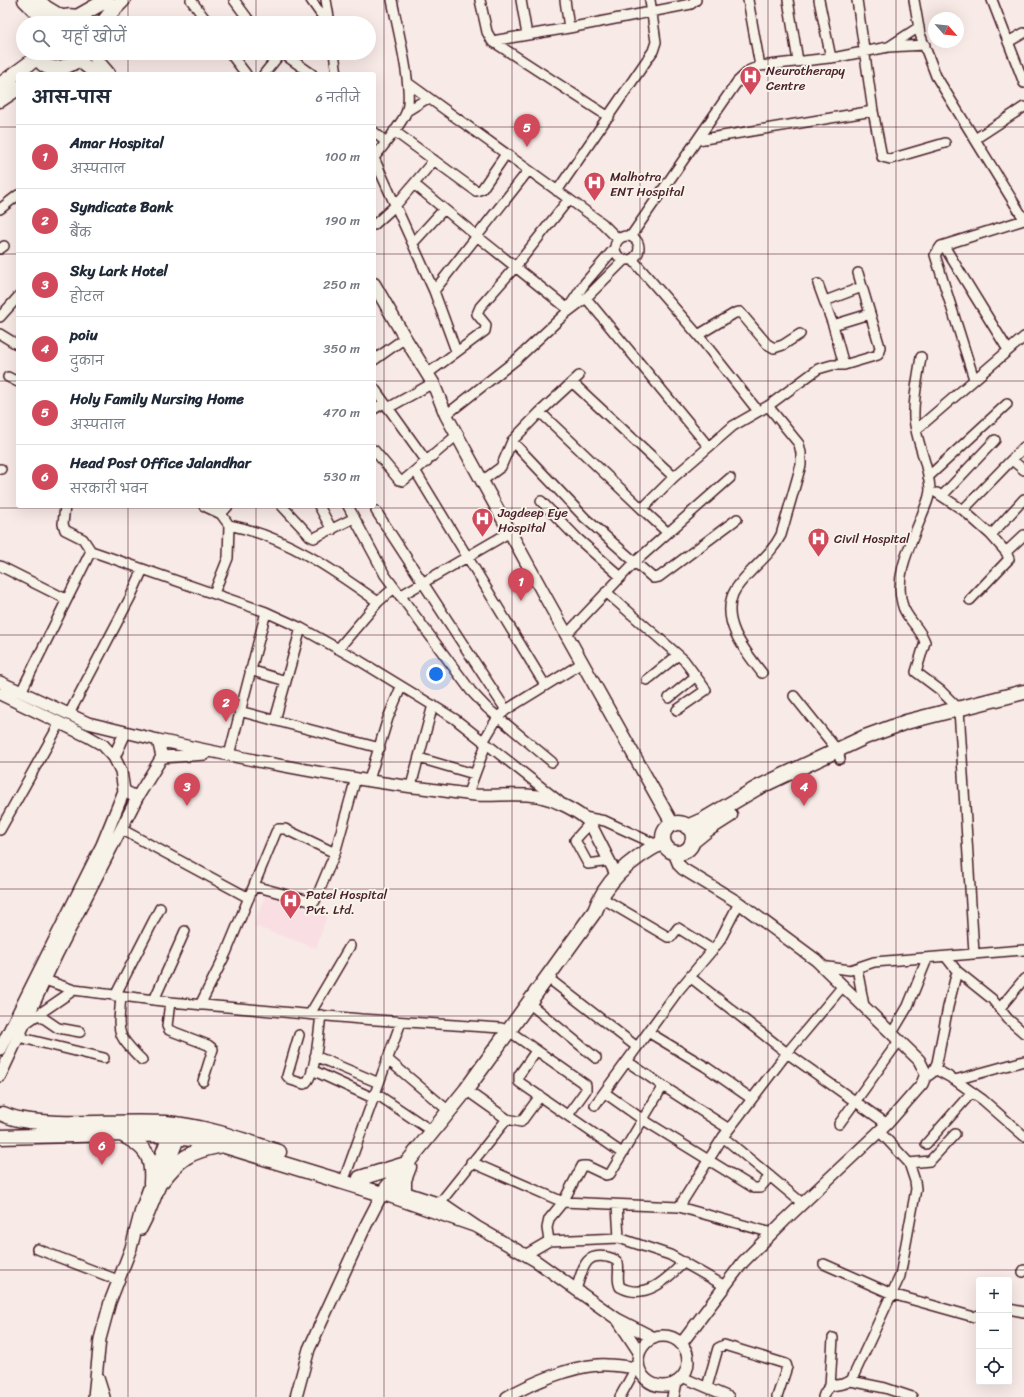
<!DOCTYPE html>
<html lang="hi">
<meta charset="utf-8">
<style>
:root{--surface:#fff;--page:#f2f2f3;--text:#1f2937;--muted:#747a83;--line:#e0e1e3;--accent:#d1495b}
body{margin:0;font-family:Sriracha,"Playpen Sans Deva",sans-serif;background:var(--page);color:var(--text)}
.controls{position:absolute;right:12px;bottom:12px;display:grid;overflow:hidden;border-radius:4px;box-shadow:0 4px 16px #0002}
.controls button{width:36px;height:36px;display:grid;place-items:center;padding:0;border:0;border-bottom:1px solid var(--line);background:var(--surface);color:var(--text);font:20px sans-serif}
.compass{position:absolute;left:928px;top:12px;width:36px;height:36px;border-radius:50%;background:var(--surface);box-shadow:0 4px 16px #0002;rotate:117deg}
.you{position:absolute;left:436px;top:674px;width:14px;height:14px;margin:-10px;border:3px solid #fff;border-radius:50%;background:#1a73e8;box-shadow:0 0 0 6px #1a73e833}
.badge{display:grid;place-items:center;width:26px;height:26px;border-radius:50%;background:var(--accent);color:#fff;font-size:13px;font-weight:700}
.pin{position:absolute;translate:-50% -33px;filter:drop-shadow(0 1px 2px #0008)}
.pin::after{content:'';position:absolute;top:21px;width:14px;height:12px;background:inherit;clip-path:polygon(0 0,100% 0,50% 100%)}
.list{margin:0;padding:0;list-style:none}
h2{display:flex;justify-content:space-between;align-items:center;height:52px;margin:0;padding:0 16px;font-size:17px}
h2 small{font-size:13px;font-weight:400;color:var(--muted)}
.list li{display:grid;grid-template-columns:26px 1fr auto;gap:12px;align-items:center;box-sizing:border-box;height:64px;padding:0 16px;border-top:1px solid var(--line)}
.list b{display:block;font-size:15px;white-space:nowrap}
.list p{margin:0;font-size:13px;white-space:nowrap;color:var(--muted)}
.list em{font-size:13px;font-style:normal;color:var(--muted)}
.icon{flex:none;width:22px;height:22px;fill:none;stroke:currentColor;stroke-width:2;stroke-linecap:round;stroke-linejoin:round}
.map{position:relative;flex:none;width:1024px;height:1397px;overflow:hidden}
.search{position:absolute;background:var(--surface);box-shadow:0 4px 16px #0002;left:16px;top:16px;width:360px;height:44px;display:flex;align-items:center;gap:10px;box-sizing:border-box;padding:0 14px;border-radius:22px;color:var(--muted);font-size:15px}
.panel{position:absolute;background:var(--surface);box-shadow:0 4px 16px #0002;left:16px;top:72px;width:360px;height:436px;border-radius:4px}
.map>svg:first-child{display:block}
.built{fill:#f9dfe3}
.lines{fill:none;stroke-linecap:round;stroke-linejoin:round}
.minor-casing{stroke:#4a1f2b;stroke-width:12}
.tertiary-casing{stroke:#4a1f2b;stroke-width:14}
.secondary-casing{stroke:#4a1f2b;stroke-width:15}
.primary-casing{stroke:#4a1f2b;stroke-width:17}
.trunk-casing{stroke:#4a1f2b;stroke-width:17}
.minor{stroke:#f7f3e8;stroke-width:9}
.tertiary{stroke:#f7f3e8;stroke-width:11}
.secondary{stroke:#f7f3e8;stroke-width:12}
.primary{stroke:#f7f3e8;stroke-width:14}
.trunk{stroke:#f7f3e8;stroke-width:14}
.grid{fill:none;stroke:#4a1f2b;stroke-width:1;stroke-opacity:0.55}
.labels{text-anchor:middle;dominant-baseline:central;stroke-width:4;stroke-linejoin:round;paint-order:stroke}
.poi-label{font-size:13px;fill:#4a1f2b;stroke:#f7f3e8;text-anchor:start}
</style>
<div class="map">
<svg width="1024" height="1397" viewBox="0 0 1024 1397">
<rect width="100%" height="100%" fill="#f8eae6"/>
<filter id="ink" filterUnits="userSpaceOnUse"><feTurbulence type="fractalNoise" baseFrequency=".025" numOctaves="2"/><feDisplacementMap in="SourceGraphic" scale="8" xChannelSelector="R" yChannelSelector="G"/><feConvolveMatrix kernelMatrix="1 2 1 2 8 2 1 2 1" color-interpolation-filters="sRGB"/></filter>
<g filter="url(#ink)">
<path class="built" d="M265 895 327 916 316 948 254 926Z"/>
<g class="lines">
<defs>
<path id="minor" d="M191 0 208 23
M234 0 251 23
M311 0 325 20
M326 0 330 23
M480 0 487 32 492 41 609 117
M521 0 527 35
M565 0 569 28
M748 0 760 66
M788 0 798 61
M819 0 831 58
M857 0 873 111 882 157 890 159 945 143
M914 0 920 34 936 76 1024 219
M992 0 1024 83
M492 41 569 28 691 4 696 0
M1008 42 1024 33
M890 46 919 27
M230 53 246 74
M282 53 312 74
M334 53 337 74
M264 74 281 53
M408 83 602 223 618 239
M407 111 428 98
M394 131 476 191 482 189 506 154
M374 132 386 142
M975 139 1024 107
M698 140 873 111
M374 158 434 291 456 351
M374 158C382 147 404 122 407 110 413 87 397 26 392 0
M414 184 478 237 568 309
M557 191 653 51 656 42 650 0
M0 209 18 195
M374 225 396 205 434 160
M615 248a12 12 0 1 1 24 0a12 12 0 1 1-24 0Z
M631 236 737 82 750 70 760 66 838 57 888 47 925 45
M413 243 444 209
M944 246 1008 350
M0 249 4 246
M632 259 698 335 758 411
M818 284 833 325 844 365
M434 291 528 171
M586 298 708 446
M825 301 862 287
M569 307 585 283 614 249
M0 317 18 297
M833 325 869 314
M0 334 18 345
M698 335 735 313 740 312 767 344 774 348 783 345 800 334
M921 357C918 377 913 398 914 418 916 442 929 465 930 489 930 498 925 507 922 515 912 542 894 574 902 603 905 618 920 627 925 642L916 672 940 690 959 709 974 953
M374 360 405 338
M427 374 485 331 486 325 477 314 480 307 516 266 569 199
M8 377 18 382
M974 379 935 255 941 246 1024 220
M573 383 674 477
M374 388 427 462
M388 408 433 383
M374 409 384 403
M540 412 642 509 674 477 733 426 768 406 818 369 832 365H844L878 355 880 347 858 273
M446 415 517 359 565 314 586 298 624 260
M916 430 1024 337
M512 441 585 518 653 578 659 577 737 519
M374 450 399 480 403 481 457 435
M1012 460 1024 470
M0 469H1
M416 472 545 685
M928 477 1007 404
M482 481 501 467 512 441 540 412 579 376
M937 493 963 510 991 535
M942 496 995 440
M541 501 577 538 621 577
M65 506 63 524 65 530 83 539 91 551 266 612 301 628 360 661 455 719 559 801
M204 506 221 514 229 525
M282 506 310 536 314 538 354 518
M319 506 332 530
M348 506 385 575 471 691 487 708 552 762
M642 509 668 533
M963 510 1024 447
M376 511 506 710
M221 514 228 506
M1006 552 1024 535
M0 566 66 599
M606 592 684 660 706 690 677 710
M214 593 228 558 229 525C285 536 332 569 378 602
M400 596 510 532
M970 600 1009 559 1006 552 991 535 1024 499
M566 635 635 562 730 478
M338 649 378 602 394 588
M250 670 286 681
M762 673C746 652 721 623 733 594 737 585 745 577 752 570 763 559 774 549 781 535L801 465V453L799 444 768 406
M647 680 678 655
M21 692 91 551
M794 696 838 751 840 759
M669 698 696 676
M239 711 380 748
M69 714 130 598 143 569
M275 720 301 628
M483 742 498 717 506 710 582 663
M229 755 266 612
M419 758 474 774
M369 780 388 718 401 687
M411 786 433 705
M468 793 486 744
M584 817 605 821 657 845
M590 823 575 840 588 864 610 861
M121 829 249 898
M0 830 60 723
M254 886 313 902 315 901 335 853 356 778
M607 901 668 937H671L678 928 713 950
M946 957 957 971 992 999 1008 1019 1024 1033
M821 966 850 970 874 962 1024 950
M857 968 864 1006
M690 977 787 1053 887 1124
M548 978 637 1047
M45 980 74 990 170 1002 361 1019 501 1028 509 1031 586 1085V1090L568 1115
M115 996 160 908
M121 996C118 1034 115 1033 142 1060
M154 1000 185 931
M170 1002 167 1026 169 1030 208 1045 213 1049 203 1081
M530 1004 596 1058
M200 1005 226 953 276 832 278 829H285L335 853
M1000 1008 1024 979
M310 1014 350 946
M39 1015 58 1028 80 1032
M23 1025 74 990
M648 1032 706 1067 752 1099
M892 1033 908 1006 927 959
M299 1035 287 1076 291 1080 304 1084C316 1079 319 1028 321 1015
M18 1037 104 1058
M536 1051 519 1075V1082L622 1153
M315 1056 379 1083
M387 1059 450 1112
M628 1062 663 1086
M935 1069 955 1080 1024 1061
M312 1070 373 1098
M925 1078 932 1073 937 1063 948 1007 957 971
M955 1080 983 1100 1024 1136
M375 1093 433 1132
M605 1093 642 1119 754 1188H760L770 1176
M595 1105 678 991 719 942 739 903
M507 1119 521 1122 540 1096
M839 1124 899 1041
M723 1137 802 1203
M926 1144 972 1092
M471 1162 563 1202 679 1207 772 1233
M909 1163 930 1161 955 1134
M346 1174 401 1022
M439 1204 507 1119 466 1090
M679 1207 723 1137 787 1053 843 986
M619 1238 670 1255 725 1286
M549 1241 619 1238 617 1205
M37 1249 118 1280
M525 1255 549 1241 547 1228 549 1219 563 1202 582 1166H587L606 1175 610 1174 663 1086 729 1129
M824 1264 892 1294 974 1317 979 1315
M1023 1272 1024 1270
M576 1289C583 1271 583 1252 607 1257 611 1258 616 1259 618 1263 620 1271 616 1279 620 1287 646 1301 667 1279 684 1262
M1009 1309 1024 1312
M682 1377 729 1397
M851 1381 885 1388 912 1397
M830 1386 833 1338
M707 1387 718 1348 724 1345 786 1364 787 1367 777 1397
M620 1397 636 1368
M823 1397C829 1378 842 1390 852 1379L900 1276 916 1189 915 1181 909 1163 879 1131"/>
<path id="tertiary" d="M0 682 88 723 158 740 162 757 138 796H134L124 791 121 771 114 757 125 733
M0 694 87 736 103 745 114 757
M158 740C242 758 328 776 413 787 434 789 455 793 476 795 496 796 517 793 537 796 555 800 577 810 590 823L617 876
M162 757 205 754
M674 853 679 865 683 869 739 903 816 960 919 1060 926 1074 922 1084 887 1124 784 1221 743 1262 681 1344
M0 1049 102 845 124 791
M0 1076 57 954 138 796
M388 1187 446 1206 477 1227 536 1261 617 1319 654 1338
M141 1229 149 1213 182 1130
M618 1320 639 1352
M638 1361a25 25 0 1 1 50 0a25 25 0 1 1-50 0Z
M98 1378 104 1397
M94 1397 100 1339 110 1302 131 1248 141 1210 170 1130
M296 1397 309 1349 366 1225 382 1194 477 1227
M507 1397C532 1383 569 1367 598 1365 612 1364 625 1367 639 1368
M673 1397 676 1382"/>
<path id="secondary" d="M91 53 109 74
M78 60 96 74
M374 284 405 338 433 383 446 415 546 598 673 825"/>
<path id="primary" d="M663 838a15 15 0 1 1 30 0a15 15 0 1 1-30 0Z
M687 827 703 820 757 788 865 737 906 722 1024 692
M692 842 708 829 730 815
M3 1114C21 1122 39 1122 59 1123 94 1124 132 1121 166 1123 205 1126 242 1140 279 1152
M123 1135C146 1147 153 1156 151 1183
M0 1137 113 1134 163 1135 212 1142 382 1194 466 1090 595 911C606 879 634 857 663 842
M360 1178 406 1164
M162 1181C179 1159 190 1151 218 1146
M404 1192V1180L409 1167"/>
<path id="trunk" d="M25 0 38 13 42 23
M37 0 46 8 61 17
M77 17 107 0
M52 23C62 15 77 13 87 23
M103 23 112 11 123 0
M37 53C43 78 73 68 84 53
M0 85 38 57
M0 100 18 88"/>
</defs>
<use href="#minor" class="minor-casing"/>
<use href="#tertiary" class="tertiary-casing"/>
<use href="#secondary" class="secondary-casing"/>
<use href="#primary" class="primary-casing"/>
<use href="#trunk" class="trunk-casing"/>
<use href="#minor" class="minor"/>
<use href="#tertiary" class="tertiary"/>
<use href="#secondary" class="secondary"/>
<use href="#primary" class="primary"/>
<use href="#trunk" class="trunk"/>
</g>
</g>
<path class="grid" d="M128 0V23M256 0V23M384 0V1397M512 0V1397M640 0V1397M768 0V1397M896 0V1397M128 53V74M256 53V74M0 127H18M374 127H1024M0 254H18M374 254H1024M0 381H18M374 381H1024M128 506V1397M256 506V1397M0 508H1024M0 635H1024M0 762H1024M0 889H1024M0 1016H1024M0 1143H1024M0 1270H1024"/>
<defs>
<symbol id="hospital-pin" viewBox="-11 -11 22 30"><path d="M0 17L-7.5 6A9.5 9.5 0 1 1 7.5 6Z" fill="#d1495b" stroke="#f7f3e8"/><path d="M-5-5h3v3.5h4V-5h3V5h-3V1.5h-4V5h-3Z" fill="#fff"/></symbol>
</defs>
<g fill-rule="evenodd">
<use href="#hospital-pin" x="738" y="64" width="25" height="34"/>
<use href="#hospital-pin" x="582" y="170" width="25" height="34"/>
<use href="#hospital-pin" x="470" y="506" width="25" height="34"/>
<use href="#hospital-pin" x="806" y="526" width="25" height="34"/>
<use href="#hospital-pin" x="278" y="888" width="25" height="34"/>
</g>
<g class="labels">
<g class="poi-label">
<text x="766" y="70">Neurotherapy<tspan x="766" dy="15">Centre</tspan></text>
<text x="610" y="176">Malhotra<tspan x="610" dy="15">ENT Hospital</tspan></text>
<text x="498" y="512">Jagdeep Eye<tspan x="498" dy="15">Hospital</tspan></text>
<text x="834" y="538">Civil Hospital</text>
<text x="306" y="894">Patel Hospital<tspan x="306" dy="15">Pvt. Ltd.</tspan></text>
</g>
</g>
</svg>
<div class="controls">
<button>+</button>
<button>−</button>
<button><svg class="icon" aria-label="locate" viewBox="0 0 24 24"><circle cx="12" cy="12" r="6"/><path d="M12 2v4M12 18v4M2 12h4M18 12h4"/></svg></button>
</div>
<svg class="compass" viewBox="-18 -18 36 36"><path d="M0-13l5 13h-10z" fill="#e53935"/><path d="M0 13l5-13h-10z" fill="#747a83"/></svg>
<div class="you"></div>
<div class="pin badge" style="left:521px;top:601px">1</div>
<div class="pin badge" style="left:226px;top:722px">2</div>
<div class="pin badge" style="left:187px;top:806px">3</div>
<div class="pin badge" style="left:804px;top:806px">4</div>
<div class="pin badge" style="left:527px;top:147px">5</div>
<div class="pin badge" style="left:102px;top:1165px">6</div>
<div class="search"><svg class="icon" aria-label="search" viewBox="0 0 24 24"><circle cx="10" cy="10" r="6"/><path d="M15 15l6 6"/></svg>यहाँ खोजें</div>
<section class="panel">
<h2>आस-पास<small>6 नतीजे</small></h2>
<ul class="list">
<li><span class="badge">1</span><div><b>Amar Hospital</b><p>अस्पताल</p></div><em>100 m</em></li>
<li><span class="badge">2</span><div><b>Syndicate Bank</b><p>बैंक</p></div><em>190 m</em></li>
<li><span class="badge">3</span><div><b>Sky Lark Hotel</b><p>होटल</p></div><em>250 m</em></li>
<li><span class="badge">4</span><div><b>poiu</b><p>दुकान</p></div><em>350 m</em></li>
<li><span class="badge">5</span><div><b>Holy Family Nursing Home</b><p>अस्पताल</p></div><em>470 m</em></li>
<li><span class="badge">6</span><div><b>Head Post Office Jalandhar</b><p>सरकारी भवन</p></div><em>530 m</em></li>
</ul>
</section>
</div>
